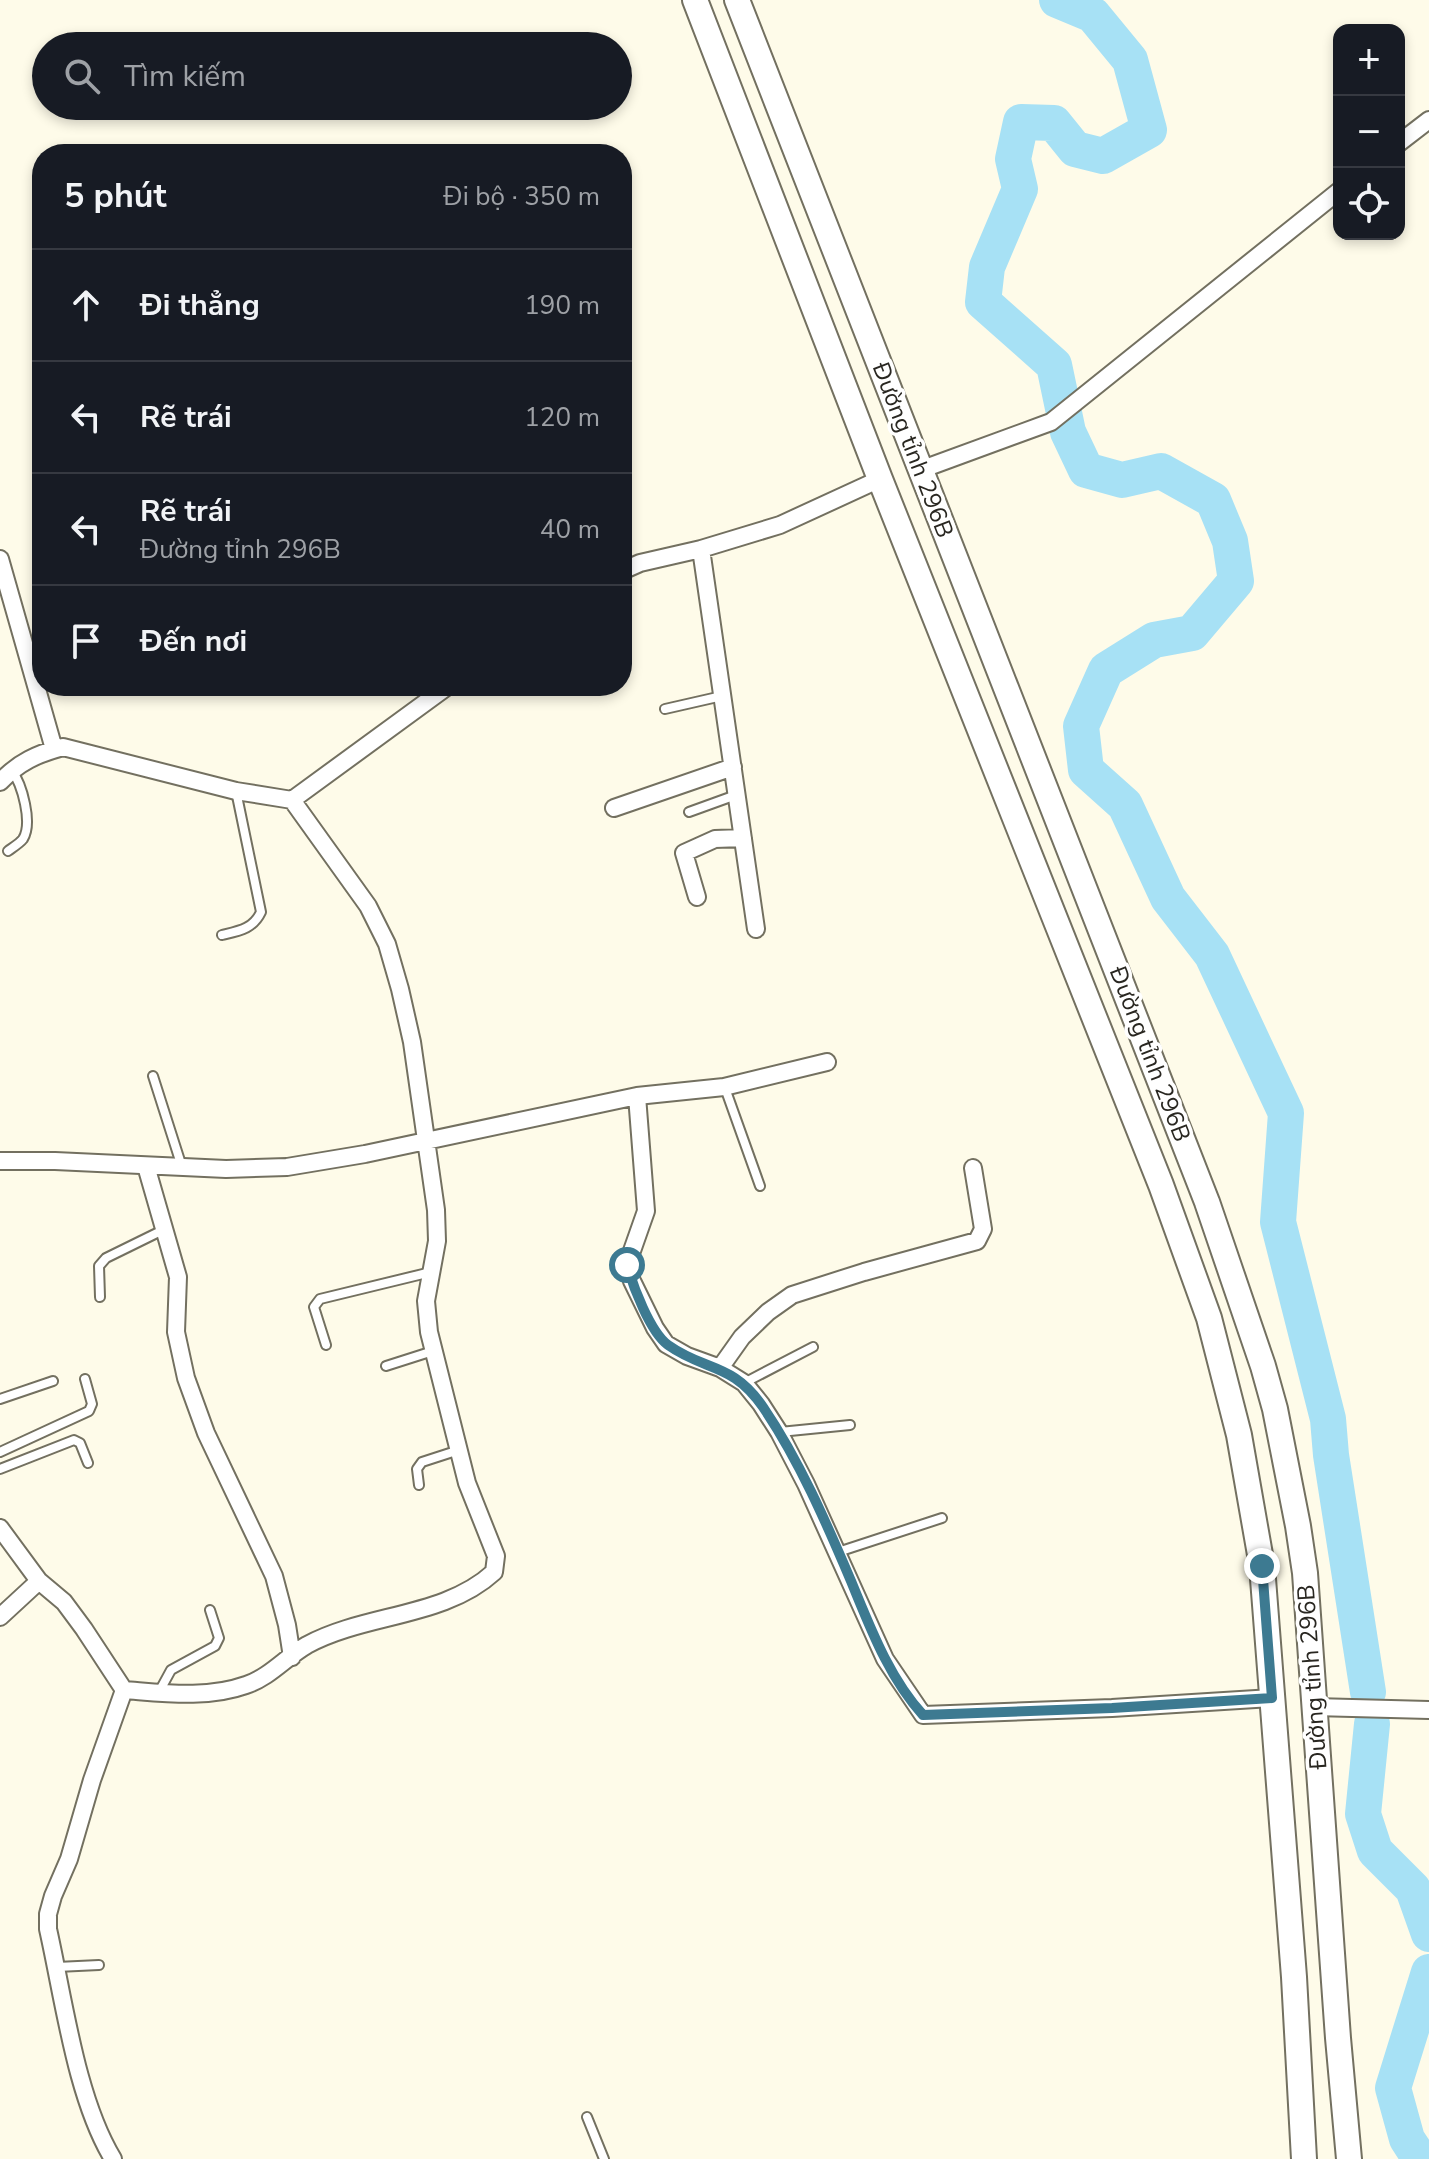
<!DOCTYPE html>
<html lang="vi">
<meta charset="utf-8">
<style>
:root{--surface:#171b24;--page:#242831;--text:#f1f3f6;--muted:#9ea1a6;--line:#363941}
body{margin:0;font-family:"Nunito Sans",sans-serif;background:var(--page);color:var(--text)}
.controls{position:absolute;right:24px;top:24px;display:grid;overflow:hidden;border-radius:16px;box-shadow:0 4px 12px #0003}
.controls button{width:72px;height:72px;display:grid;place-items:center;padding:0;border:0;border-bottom:2px solid var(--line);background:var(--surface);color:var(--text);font:40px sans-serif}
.stop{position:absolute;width:24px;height:24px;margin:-18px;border:6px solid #3d7a91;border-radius:50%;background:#fff}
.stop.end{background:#3d7a91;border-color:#fff;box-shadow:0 2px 8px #0008}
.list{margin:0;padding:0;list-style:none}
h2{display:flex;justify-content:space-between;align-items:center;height:104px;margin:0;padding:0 32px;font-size:34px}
h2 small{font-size:26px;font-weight:400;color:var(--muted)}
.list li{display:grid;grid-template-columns:52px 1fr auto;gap:24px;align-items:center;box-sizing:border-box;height:112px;padding:0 32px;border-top:2px solid var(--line)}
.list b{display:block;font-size:30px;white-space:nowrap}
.list p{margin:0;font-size:26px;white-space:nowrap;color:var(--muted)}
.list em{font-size:26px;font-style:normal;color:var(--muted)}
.icon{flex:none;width:44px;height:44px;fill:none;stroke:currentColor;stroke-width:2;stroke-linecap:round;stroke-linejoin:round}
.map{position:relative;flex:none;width:1429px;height:2159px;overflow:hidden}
.search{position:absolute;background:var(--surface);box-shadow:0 4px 12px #0003;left:32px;top:32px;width:600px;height:88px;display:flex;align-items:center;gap:20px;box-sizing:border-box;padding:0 28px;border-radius:44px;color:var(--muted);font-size:30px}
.panel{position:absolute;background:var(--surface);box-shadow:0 4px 12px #0003;left:32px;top:144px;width:600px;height:552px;border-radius:32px}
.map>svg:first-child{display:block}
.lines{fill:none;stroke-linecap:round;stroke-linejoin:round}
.river{stroke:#a7e1f5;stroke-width:36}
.lane-casing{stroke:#737060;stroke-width:12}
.street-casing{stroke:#737060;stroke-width:20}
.primary-casing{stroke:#737060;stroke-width:28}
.lane{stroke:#fff;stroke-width:8}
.street{stroke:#fff;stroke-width:16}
.primary{stroke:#fff;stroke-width:24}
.route{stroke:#3d7a91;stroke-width:10}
.labels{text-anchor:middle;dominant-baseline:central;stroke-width:7;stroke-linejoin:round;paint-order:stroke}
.street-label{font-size:24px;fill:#292721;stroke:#fff}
</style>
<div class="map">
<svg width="1429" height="2159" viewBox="0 0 1429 2159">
<rect width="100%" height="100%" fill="#fefbe9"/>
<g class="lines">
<path class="river" d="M1057 0 1093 15 1130 60 1149 130 1103 156 1075 149 1054 123 1021 122 1013 159 1020 189 987 267 983 302 1054 365 1068 432 1086 470 1122 480 1161 471 1213 500 1230 541 1236 581 1192 633 1154 640 1106 670 1081 726 1086 770 1125 805 1168 898 1212 955 1286 1113 1278 1222 1328 1419 1331 1455 1368 1692
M1372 1724 1363 1814 1375 1851 1413 1889 1429 1934
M1420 2159 1407 2139 1393 2088 1429 1972"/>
<defs>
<path id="lane" d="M665 709 722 696
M689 812 736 795
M8 851C12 848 20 843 23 839 33 823 22 784 12 771
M222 935C239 931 253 929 261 912L236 791
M153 1076 182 1167
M725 1088 760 1186
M100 1297 99 1266 106 1258 163 1230
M326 1345 314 1307 320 1299 431 1272
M386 1366 433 1351
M744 1383 813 1347
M0 1399 53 1381
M780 1432 850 1425
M0 1452 89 1411 92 1404 85 1379
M0 1469 74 1440 80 1443 88 1463
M419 1485 417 1469 422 1462 459 1450
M838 1552 942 1518
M159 1692 171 1670 215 1646 219 1638 210 1610
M57 1967 99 1965
M587 2117 604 2159"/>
<path id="street" d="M1399 143 1429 120
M920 470 1051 422 1339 191
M701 549 780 525 880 479
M0 559 54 749
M622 571 640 563 701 549 756 929
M0 782C19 762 37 754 63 747L236 791 292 800 448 686
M614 808 733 767
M697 897 684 853 715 839 743 838
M637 1096 646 1211 627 1265 632 1281 655 1328 666 1344 687 1356 720 1368 744 1383 761 1404 779 1432 806 1484 885 1659 923 1715 1112 1708 1272 1698
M0 1161H55L226 1169 287 1167 365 1154 637 1096 724 1087 827 1062
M146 1166 178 1277 176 1332 186 1378 206 1433 274 1576 287 1625 292 1657
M720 1368 742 1337 768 1312 792 1295 864 1272 977 1241 983 1229 973 1168
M0 1528 39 1581 64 1602 84 1629 124 1690 92 1780 69 1859 53 1896 48 1914V1929C64 2000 76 2098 113 2159
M0 1617 39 1581
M124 1690C164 1693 207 1699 246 1685 270 1677 286 1657 307 1645 366 1613 444 1618 494 1572L496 1556 467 1483 429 1332 426 1301 437 1241 436 1210 412 1042 400 989 387 944 368 906 292 800
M1314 1707 1429 1710"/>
<path id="primary" d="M695 0 880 479 1161 1185 1209 1318 1239 1435 1262 1566 1294 1977 1304 2159
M737 0 1207 1202 1263 1366 1275 1409 1298 1526 1305 1573 1338 2038 1349 2159"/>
</defs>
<use href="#lane" class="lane-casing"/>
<use href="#street" class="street-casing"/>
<use href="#primary" class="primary-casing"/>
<use href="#lane" class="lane"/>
<use href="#street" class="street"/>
<use href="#primary" class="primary"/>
</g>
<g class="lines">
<path class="route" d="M627 1265C633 1286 650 1332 668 1345 706 1372 732 1362 763 1407 799 1460 826 1522 851 1581 870 1627 889 1678 923 1715L1112 1708 1272 1698 1262 1566"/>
</g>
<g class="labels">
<g class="street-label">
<text transform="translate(913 450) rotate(69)">Đường tỉnh 296B</text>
<text transform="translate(1150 1054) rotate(69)">Đường tỉnh 296B</text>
<text transform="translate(1312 1677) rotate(-94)">Đường tỉnh 296B</text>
</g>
</g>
</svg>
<div class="controls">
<button>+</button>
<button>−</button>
<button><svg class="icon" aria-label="locate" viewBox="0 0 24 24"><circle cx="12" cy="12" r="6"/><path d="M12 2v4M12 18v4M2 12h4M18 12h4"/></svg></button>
</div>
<div class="stop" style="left:627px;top:1265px"></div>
<div class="stop end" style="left:1262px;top:1566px"></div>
<div class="search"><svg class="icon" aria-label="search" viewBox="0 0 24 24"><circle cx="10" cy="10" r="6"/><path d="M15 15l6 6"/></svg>Tìm kiếm</div>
<section class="panel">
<h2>5 phút<small>Đi bộ · 350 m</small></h2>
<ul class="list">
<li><svg class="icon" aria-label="ahead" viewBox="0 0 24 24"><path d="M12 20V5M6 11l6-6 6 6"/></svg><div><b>Đi thẳng</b></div><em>190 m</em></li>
<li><svg class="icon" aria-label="left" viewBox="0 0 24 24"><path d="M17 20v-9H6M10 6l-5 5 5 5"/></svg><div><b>Rẽ trái</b></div><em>120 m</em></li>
<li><svg class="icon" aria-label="left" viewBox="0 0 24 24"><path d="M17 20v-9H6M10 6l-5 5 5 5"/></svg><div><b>Rẽ trái</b><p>Đường tỉnh 296B</p></div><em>40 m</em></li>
<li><svg class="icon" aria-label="arrive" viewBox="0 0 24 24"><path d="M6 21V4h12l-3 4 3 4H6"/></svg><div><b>Đến nơi</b></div></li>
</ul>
</section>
</div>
